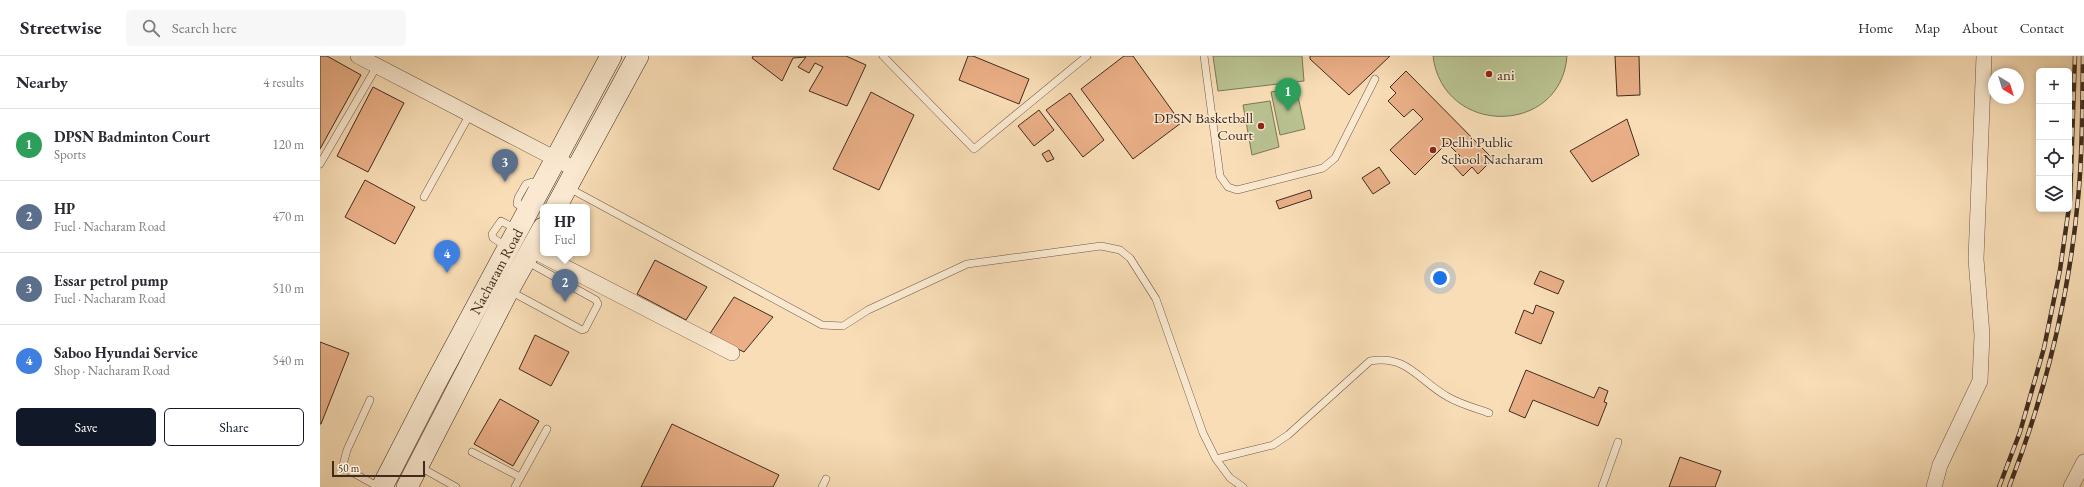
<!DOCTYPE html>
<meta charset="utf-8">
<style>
:root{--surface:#fff;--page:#f7f7f7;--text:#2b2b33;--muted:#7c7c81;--line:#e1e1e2;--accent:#111827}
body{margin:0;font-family:"EB Garamond",serif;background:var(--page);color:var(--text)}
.controls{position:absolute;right:12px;top:12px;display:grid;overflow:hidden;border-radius:6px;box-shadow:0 2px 6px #0003}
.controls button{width:36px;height:36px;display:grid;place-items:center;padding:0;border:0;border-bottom:1px solid var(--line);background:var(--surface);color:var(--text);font:20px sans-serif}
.compass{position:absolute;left:1668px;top:12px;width:36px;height:36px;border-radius:50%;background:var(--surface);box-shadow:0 2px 6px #0003;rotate:142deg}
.scale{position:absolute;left:12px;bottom:10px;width:93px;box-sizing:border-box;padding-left:4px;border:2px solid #402c1f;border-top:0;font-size:11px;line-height:14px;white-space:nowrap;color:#402c1f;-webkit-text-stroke:3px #fae9d0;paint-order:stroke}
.you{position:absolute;left:1120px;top:222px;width:14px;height:14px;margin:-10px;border:3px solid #fff;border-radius:50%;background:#1a73e8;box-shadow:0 0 0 6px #1a73e833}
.badge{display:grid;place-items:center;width:26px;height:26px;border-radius:50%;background:var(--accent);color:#fff;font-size:13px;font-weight:700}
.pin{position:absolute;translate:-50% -33px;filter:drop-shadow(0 1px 2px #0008)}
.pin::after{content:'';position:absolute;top:21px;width:14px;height:12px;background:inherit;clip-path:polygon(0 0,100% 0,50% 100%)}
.popup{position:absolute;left:220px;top:148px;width:50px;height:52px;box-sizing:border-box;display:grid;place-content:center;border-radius:6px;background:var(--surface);filter:drop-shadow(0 1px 3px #0005);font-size:13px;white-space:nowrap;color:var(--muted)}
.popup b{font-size:15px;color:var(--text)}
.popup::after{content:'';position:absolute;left:50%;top:100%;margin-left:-8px;border:8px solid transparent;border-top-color:var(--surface)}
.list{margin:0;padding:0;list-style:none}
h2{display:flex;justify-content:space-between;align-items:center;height:52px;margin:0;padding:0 16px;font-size:17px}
h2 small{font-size:13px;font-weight:400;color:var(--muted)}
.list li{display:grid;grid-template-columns:26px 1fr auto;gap:12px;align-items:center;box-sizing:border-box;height:72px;padding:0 16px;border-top:1px solid var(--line)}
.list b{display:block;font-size:15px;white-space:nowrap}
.list p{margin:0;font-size:13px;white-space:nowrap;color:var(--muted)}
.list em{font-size:13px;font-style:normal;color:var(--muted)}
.actions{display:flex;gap:8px;padding:12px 16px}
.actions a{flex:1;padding:9px 0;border:1px solid var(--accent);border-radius:6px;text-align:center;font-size:14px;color:var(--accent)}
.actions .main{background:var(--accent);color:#fff}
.icon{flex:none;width:22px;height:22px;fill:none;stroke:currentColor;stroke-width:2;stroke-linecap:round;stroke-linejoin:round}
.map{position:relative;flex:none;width:1764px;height:431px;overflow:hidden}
header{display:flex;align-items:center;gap:24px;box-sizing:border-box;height:56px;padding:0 20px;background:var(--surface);border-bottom:1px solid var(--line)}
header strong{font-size:19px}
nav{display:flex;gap:22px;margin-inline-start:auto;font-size:14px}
.search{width:280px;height:36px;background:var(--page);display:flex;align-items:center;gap:10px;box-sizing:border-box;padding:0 14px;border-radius:6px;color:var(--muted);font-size:15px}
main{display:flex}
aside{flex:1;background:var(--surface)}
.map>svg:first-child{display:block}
.green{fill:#b9c291;stroke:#7c7758}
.building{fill:#eaaf87;stroke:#402c1f}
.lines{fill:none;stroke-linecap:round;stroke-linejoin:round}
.service-casing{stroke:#6e5845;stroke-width:8}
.minor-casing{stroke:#6e5845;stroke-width:16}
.secondary-casing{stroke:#402c1f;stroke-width:22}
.service{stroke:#fae9d0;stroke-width:7}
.minor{stroke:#fae9d0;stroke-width:15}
.secondary{stroke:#fae9d0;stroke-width:21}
.rail-casing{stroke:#402c1f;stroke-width:4.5}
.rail{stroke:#fae9d0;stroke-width:3;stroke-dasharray:9;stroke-linecap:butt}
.poi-dot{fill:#8f2418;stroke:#fae9d0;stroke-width:1.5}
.labels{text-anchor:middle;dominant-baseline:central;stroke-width:3;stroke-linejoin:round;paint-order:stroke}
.poi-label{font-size:15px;fill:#402c1f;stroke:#fae9d0;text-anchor:start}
.street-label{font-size:15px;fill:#402c1f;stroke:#fae9d0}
</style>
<header>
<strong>Streetwise</strong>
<div class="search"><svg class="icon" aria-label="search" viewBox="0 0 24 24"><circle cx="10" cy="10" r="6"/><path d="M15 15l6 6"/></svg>Search here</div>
<nav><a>Home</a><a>Map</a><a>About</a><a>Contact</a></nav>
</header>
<main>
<aside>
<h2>Nearby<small>4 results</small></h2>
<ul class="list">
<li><span class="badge" style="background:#2e9e5b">1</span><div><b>DPSN Badminton Court</b><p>Sports</p></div><em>120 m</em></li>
<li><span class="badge" style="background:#5c6f8a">2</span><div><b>HP</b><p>Fuel · Nacharam Road</p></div><em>470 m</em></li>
<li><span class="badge" style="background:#5c6f8a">3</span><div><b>Essar petrol pump</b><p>Fuel · Nacharam Road</p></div><em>510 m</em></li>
<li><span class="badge" style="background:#3f7fe0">4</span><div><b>Saboo Hyundai Service</b><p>Shop · Nacharam Road</p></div><em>540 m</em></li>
</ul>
<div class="actions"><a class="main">Save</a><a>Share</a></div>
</aside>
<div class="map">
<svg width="1764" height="431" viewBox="0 0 1764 431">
<rect width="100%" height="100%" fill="#f8ddb6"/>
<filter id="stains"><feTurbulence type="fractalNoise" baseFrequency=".005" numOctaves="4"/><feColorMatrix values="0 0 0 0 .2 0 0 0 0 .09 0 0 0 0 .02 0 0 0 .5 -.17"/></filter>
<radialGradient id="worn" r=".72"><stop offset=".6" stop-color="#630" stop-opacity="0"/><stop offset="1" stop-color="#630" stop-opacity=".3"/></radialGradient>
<path class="green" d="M893 0H982L984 25 898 35Z
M1113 0H1247C1241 80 1123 81 1113 0Z
M976 31 985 73 960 79 951 36Z
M950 45 959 91 932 99 923 49Z"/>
<path class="building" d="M0 0H7L41 19 0 93Z
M433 0H526L546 9 527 50 489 35 503 11 495 7 489 17 478 11 486 1 473 2 462 25 432 2Z
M648 0H653L709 23 699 48 639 24Z
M804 0H813L861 67 813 103 761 33Z
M990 0H1070L1029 39 990 3Z
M1295 0H1319L1320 39 1297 40Z
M1086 15 1173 103 1158 118 1152 111 1143 120 1132 108 1140 100 1127 87 1095 119 1070 94 1103 63 1093 53 1084 61 1068 45 1076 37 1070 31Z
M53 31 84 47 48 116 17 100Z
M551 36 594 59 559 134 513 113Z
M750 37 784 84 763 101 726 54Z
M719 54 734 74 714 90 698 70Z
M1307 63 1319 99 1272 126 1250 95Z
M729 94 734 103 727 106 722 98Z
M1059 111 1070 127 1053 138 1042 122Z
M45 124 95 151 75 188 25 161Z
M990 134 992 142 959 153 956 145Z
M335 204 387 231 366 264 317 238Z
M1220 215 1244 225 1238 238 1214 228Z
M414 241 453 261 424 296 389 279Z
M1216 249 1234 256 1221 288 1195 277 1204 254 1213 258Z
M215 279 249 296 231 330 199 313Z
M0 286 29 297 1 368H0Z
M1206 314 1274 342 1279 331 1288 335 1284 346 1287 347 1278 370 1213 344 1205 362 1189 355Z
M180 343 219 365 193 410 154 388Z
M352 368 459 419 453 431H321Z
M1360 401 1401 415 1395 431H1349Z"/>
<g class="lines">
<defs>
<path id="service" d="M563 0 654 93 767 0
M884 0 900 120 908 131 917 134 1003 112 1015 102 1055 23
M0 108 57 10
M249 132 502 269 523 270 548 254 647 208 781 190 800 194 810 202 836 243 883 377 896 403 910 422 923 431
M104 141 150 58
M207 154 197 148 198 142 206 128 212 126 219 129
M187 191 173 182 172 178 181 165 196 173
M190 235 262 274 265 273 278 248 276 244 206 205
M50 344 27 394 23 409 26 413 59 431
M152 396 200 421
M896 403 953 389 968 379 1050 305C1087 298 1099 325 1128 341 1140 348 1155 352 1169 357
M100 411 136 431
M195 431 227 373
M502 431 506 423
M1282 431 1298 386"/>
<path id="minor" d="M38 0 257 114
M210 193 412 297
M1614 431 1620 409 1660 325 1662 279 1656 203 1664 0
M1751 431 1764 406"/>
<g id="secondary">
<path d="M236 151 318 0"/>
<path id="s1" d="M62 431 114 330 291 0"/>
<path d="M87 431 188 235 223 172"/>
</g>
</defs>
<use href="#service" class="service-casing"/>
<use href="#minor" class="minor-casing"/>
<use href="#secondary" class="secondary-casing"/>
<use href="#service" class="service"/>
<use href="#minor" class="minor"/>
<use href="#secondary" class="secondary"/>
<defs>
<path id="rail" d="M1679 431 1700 376 1724 292 1740 214 1750 144 1755 0
M1689 431C1725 339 1749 241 1758 143 1763 95 1762 47 1763 0"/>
</defs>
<use href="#rail" class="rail-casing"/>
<use href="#rail" class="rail"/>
</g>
<g class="poi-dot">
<circle cx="1169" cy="18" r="4"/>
<circle cx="941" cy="70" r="4"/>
<circle cx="1113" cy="94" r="4"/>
</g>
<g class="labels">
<g class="poi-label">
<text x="1177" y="18">ani</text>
<text x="933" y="61" text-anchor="end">DPSN Basketball<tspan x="933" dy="17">Court</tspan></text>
<text x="1121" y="85">Delhi Public<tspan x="1121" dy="17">School Nacharam</tspan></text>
</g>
<g class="street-label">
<text stroke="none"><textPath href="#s1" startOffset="244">Nacharam Road</textPath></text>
</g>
</g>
<rect width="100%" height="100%" filter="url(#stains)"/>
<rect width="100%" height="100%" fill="url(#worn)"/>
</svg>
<div class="controls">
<button>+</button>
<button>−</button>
<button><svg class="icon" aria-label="locate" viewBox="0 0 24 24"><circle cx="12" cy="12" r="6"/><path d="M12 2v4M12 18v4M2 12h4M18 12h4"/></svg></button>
<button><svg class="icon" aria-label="layers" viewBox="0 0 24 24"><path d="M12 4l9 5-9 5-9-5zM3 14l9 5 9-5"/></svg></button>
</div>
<svg class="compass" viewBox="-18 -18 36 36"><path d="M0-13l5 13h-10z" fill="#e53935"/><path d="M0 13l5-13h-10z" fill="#7c7c81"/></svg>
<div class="scale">50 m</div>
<div class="you"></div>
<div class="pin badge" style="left:968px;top:55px;background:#2e9e5b">1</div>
<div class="pin badge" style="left:245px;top:246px;background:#5c6f8a">2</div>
<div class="popup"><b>HP</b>Fuel</div>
<div class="pin badge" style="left:185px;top:126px;background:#5c6f8a">3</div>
<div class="pin badge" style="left:127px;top:217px;background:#3f7fe0">4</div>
</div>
</main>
